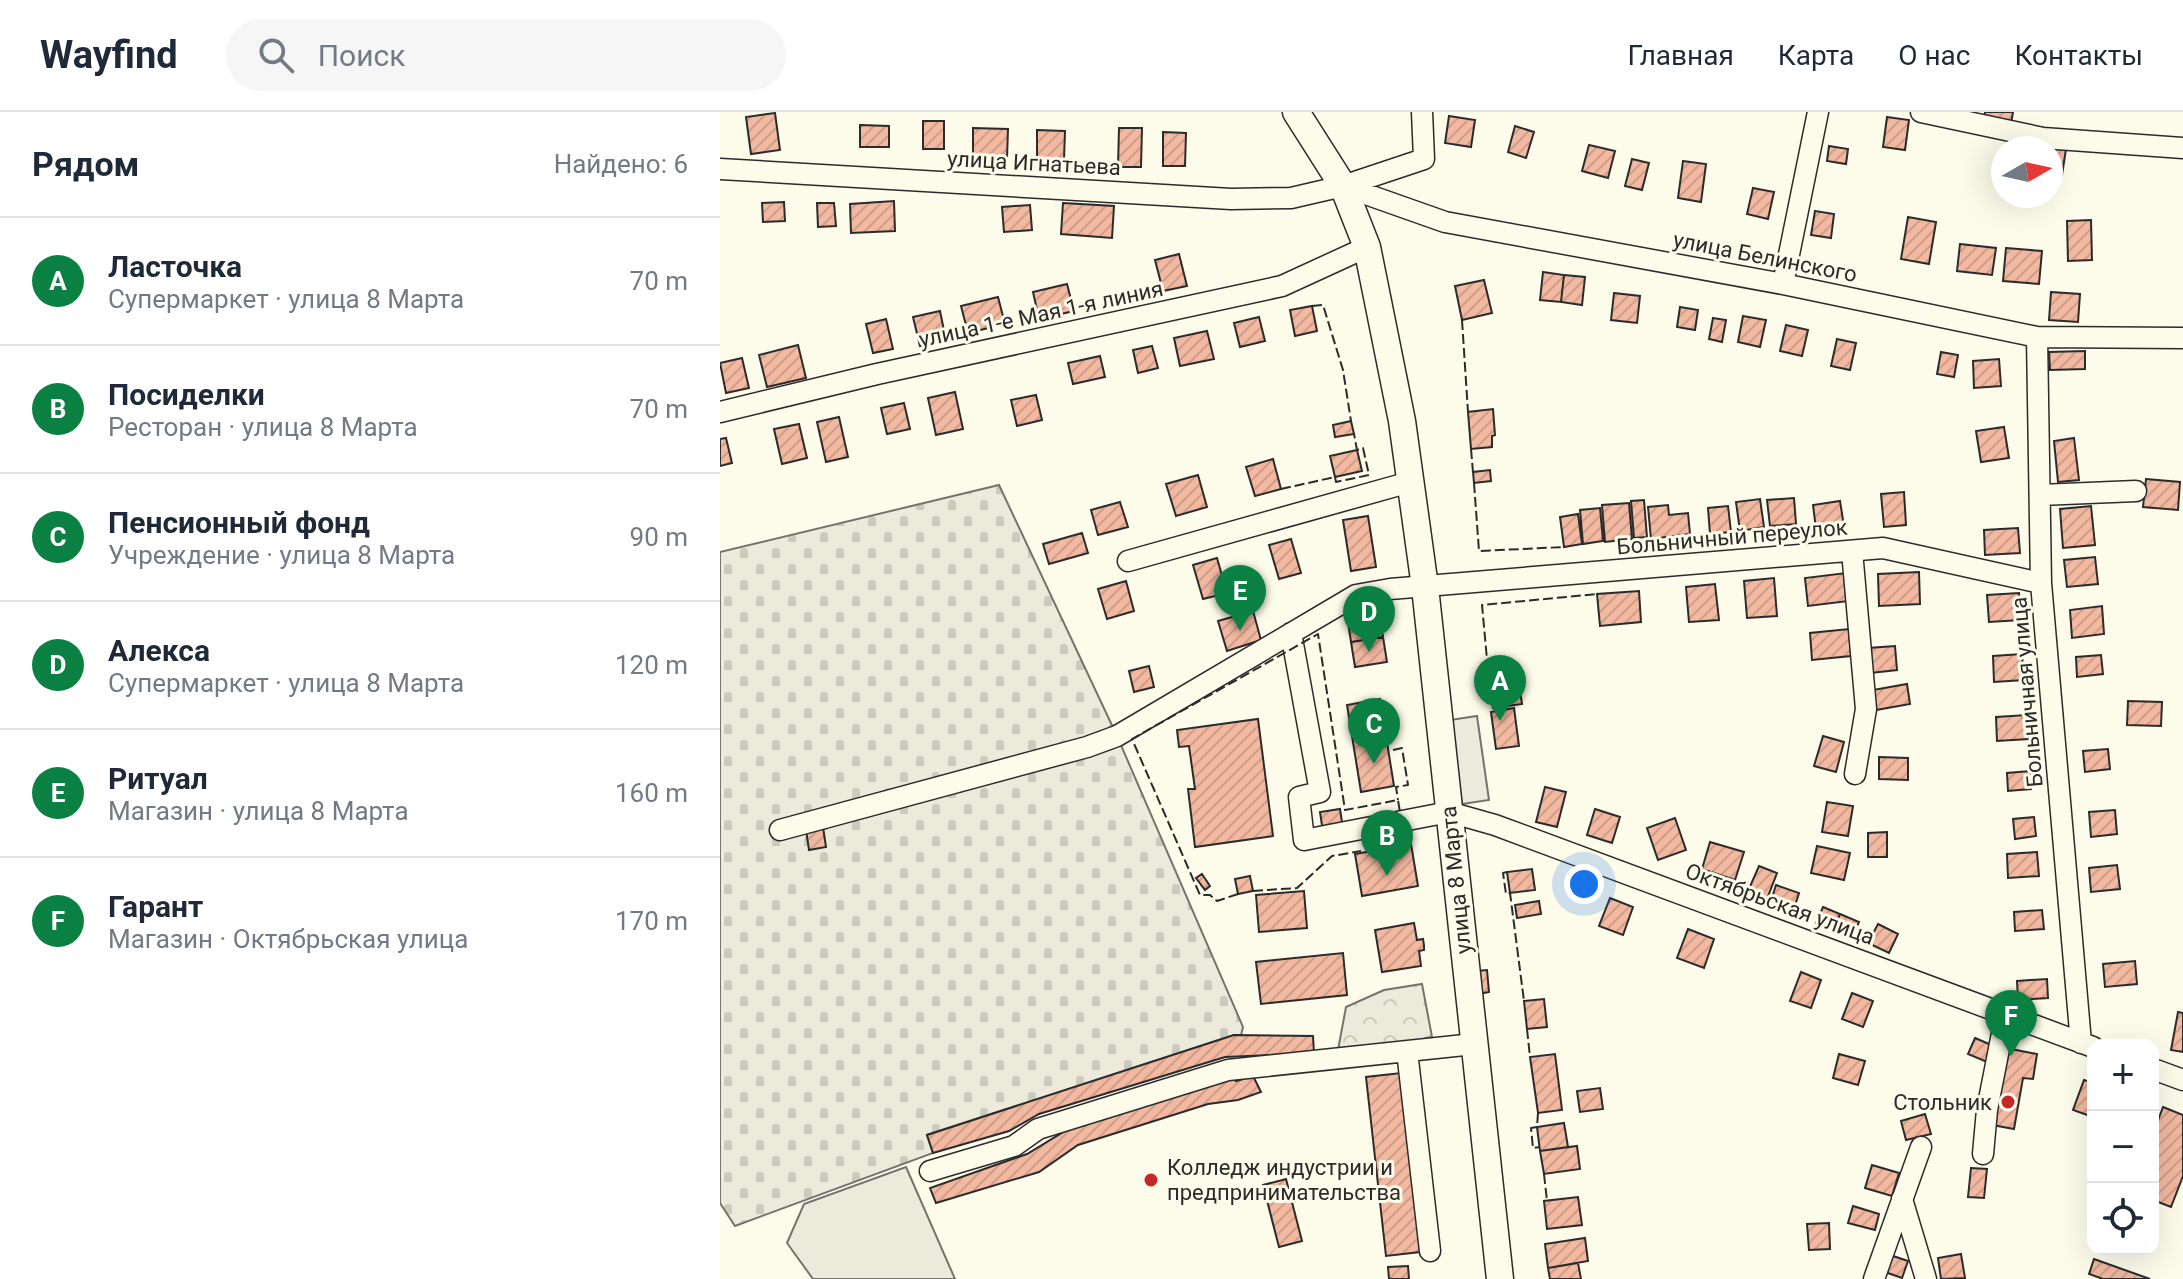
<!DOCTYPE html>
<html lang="ru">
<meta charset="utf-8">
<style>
:root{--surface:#fff;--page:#f6f6f7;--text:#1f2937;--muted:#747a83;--line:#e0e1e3;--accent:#0b8043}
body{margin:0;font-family:Roboto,sans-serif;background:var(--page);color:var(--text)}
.controls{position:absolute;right:24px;bottom:24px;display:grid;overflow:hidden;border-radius:16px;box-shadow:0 8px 32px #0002}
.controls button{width:72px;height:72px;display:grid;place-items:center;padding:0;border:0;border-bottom:2px solid var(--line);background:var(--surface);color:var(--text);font:40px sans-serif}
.compass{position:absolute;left:1271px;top:24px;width:72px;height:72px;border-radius:50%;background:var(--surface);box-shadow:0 8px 32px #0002;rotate:81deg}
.you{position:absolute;left:864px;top:772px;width:28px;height:28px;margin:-20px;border:6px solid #fff;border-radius:50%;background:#1a73e8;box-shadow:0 0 0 12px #1a73e833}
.badge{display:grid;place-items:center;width:52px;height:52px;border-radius:50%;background:var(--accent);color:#fff;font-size:26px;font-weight:700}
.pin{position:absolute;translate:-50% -66px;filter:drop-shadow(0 2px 4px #0008)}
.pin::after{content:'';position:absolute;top:42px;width:28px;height:24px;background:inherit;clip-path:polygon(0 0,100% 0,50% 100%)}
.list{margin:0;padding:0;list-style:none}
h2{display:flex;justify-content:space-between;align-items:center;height:104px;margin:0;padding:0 32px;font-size:34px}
h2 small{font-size:26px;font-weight:400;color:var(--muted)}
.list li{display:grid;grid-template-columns:52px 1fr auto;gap:24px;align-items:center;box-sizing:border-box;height:128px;padding:0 32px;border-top:2px solid var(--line)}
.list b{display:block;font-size:30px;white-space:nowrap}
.list p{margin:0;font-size:26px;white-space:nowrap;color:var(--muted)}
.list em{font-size:26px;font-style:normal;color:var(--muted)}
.icon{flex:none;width:44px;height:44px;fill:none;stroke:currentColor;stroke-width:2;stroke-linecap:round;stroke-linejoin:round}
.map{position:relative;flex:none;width:1463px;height:1167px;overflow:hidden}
header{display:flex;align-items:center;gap:48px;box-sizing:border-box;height:112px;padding:0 40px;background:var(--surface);border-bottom:2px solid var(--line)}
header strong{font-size:38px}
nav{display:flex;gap:44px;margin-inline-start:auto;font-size:28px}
.search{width:560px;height:72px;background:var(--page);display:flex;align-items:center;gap:20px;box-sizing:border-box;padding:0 28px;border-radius:44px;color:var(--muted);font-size:30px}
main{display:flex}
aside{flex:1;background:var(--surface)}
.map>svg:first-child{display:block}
.green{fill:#ecebdb;stroke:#74746e;stroke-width:2}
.forest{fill:url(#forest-crowns);stroke:#74746e;stroke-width:2}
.cemetery{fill:url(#cemetery-stones);stroke:#74746e;stroke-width:2}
.parking{fill:#eceadb;stroke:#74746e;stroke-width:2}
.building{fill:url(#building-hatch);stroke:#2b2b2b;stroke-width:2}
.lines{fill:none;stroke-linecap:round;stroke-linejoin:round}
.minor-casing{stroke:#2b2b2b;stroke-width:23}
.major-casing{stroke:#2b2b2b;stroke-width:29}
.minor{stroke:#fdfbea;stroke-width:20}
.major{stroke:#fdfbea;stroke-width:26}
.fence{stroke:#2b2b2b;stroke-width:2;stroke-dasharray:10 4;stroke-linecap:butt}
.poi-dot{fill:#c62828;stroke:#fdfbea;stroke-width:3}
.labels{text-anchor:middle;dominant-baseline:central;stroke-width:6;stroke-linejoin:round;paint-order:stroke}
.street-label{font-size:22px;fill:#2b2b2b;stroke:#fdfbea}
.poi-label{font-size:22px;fill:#2b2b2b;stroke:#fdfbea;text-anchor:end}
</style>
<header>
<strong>Wayfind</strong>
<div class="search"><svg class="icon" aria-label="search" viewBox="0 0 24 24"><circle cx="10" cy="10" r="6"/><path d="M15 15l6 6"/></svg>Поиск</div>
<nav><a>Главная</a><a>Карта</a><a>О нас</a><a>Контакты</a></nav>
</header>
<main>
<aside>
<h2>Рядом<small>Найдено: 6</small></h2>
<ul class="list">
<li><span class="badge">A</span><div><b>Ласточка</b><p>Супермаркет · улица 8 Марта</p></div><em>70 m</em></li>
<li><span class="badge">B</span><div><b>Посиделки</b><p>Ресторан · улица 8 Марта</p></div><em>70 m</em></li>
<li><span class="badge">C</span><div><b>Пенсионный фонд</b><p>Учреждение · улица 8 Марта</p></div><em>90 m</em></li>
<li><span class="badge">D</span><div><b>Алекса</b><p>Супермаркет · улица 8 Марта</p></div><em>120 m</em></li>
<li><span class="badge">E</span><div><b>Ритуал</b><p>Магазин · улица 8 Марта</p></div><em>160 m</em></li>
<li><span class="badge">F</span><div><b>Гарант</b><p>Магазин · Октябрьская улица</p></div><em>170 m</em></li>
</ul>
</aside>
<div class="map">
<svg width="1463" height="1167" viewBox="0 0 1463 1167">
<defs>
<pattern id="forest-crowns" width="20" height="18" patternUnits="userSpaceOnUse" patternTransform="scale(2)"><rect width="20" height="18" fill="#ecebdb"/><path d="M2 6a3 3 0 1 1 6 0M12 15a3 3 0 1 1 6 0" fill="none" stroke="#cbcabc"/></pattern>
<pattern id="cemetery-stones" width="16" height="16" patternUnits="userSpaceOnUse" patternTransform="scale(2)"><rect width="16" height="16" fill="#ecebdb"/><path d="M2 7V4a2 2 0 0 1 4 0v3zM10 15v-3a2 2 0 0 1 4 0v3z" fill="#cbcabc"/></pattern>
<pattern id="building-hatch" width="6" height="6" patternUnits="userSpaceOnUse" patternTransform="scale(2)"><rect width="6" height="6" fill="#f2b8a0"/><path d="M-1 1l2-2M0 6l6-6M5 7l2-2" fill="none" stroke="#d09e8a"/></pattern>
</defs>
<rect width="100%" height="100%" fill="#fdfbea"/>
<path class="green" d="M186 1055 235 1167H93L67 1131 84 1092Z"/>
<path class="forest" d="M702 872 712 925 656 938H618L626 895 664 878Z"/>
<path class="cemetery" d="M279 373 397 624 523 915 521 923H514L207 1023 213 1041 15 1114 0 1091V440Z"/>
<path class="parking" d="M757 604 769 688 742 692 730 608Z"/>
<path class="building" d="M1265 0H1293L1291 12 1264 6Z
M55 1 60 38 31 42 26 5Z
M729 4 755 8 751 35 725 31Z
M1167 5 1189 8 1185 38 1163 35Z
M203 9H224V37H203Z
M140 13 169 14V35H140Z
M795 14 814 20 806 46 788 40Z
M253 16 288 17 287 46 253 45Z
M399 16H422L421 55H398Z
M317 18 345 19 344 48 317 47Z
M443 20 466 21 465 54H443Z
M869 33 895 39 888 66 862 59Z
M1321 33 1346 37 1342 63 1331 61V36H1321Z
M1109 34 1128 37 1126 52 1107 49Z
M912 47 929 51 922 78 905 74Z
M963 49 986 52 981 90 958 86Z
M1033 76 1054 80 1048 107 1027 102Z
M174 89 175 119 131 121 130 92Z
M64 90 65 109 43 110 42 91Z
M97 91H114L116 114 98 115Z
M343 91 394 94 392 126 341 122Z
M310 93 312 118 284 120 282 95Z
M1095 99 1114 102 1111 126 1091 123Z
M1188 105 1216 110 1209 152 1181 147Z
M1371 108 1372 148 1348 149 1347 109Z
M1240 132 1276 136 1272 163 1237 159Z
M1286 136 1322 139 1319 172 1283 169Z
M459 142 467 174 443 179 435 148Z
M823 160 844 163 841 190 820 188Z
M844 163 865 165 862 193 841 190Z
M764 168 772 201 742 208 735 174Z
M347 172 354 199 319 207 313 180Z
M1331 180 1360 182 1358 210 1329 208Z
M894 181 920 184 917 211 891 208Z
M278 185 285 212 248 221 241 194Z
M592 194 597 219 575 224 570 198Z
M960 195 978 198 975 218 957 215Z
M220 199 226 228 200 234 193 205Z
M1023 204 1046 208 1040 235 1018 230Z
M539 205 545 229 520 235 514 211Z
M993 206 1006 208 1002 230 989 227Z
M166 207 173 237 153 241 146 212Z
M1066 213 1088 218 1082 244 1060 239Z
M487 219 494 247 460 254 454 226Z
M1117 227 1136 231 1130 258 1111 254Z
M78 233 86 266 47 275 39 243Z
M432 234 438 256 418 261 413 238Z
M1365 239V257L1330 258 1329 240Z
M1221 240 1238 243 1234 265 1217 262Z
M380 244 385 265 353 272 348 251Z
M22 246 29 276 6 281 0 251Z
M1279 247 1281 274 1254 276 1253 249Z
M235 280 243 317 216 323 208 286Z
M316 283 322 308 297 314 291 288Z
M184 291 190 317 167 322 161 296Z
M773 297 775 323 772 324V335L751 337 748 300Z
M119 305 128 345 106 350 97 310Z
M631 309 634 322 615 325 613 313Z
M79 312 87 346 62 352 54 317Z
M1284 315 1289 346 1261 350 1256 319Z
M6 326 12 351 0 354V327Z
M1354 326 1359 368 1338 370 1334 329Z
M637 338 642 359 615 365 610 344Z
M553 347 561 377 535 384 526 355Z
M770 358 771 369 754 371 753 360Z
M478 363 487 395 456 404 446 372Z
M1426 367 1460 370 1458 398 1423 395Z
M1184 380 1186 413 1164 415 1161 382Z
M1074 386 1076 412 1050 414 1047 388Z
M1040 387 1044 415 1020 419 1016 390Z
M924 388 927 425 914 426 911 389Z
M1120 389 1125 421 1097 425 1093 393Z
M400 390 408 415 378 423 371 398Z
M909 391 912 427 885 430 882 393Z
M948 393 949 403 968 401 970 422 931 427 928 395Z
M1008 394 1011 420 990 422 988 396Z
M1371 394 1375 433 1343 436 1340 397Z
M880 396 883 429 863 432 860 398Z
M858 402 862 432 844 435 840 405Z
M648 404 656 455 631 459 623 408Z
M1298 416 1300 441 1265 443 1264 418Z
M362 421 368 441 329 452 323 432Z
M571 427 581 461 559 467 549 433Z
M1375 445 1378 472 1347 475 1344 448Z
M497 446 507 481 483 487 473 453Z
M1199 460 1200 492 1159 494 1158 462Z
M1126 461 1129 489 1088 494 1085 466Z
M1054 466 1057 504 1027 506 1024 469Z
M406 469 414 499 387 507 378 477Z
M995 472 999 508 969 510 966 475Z
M919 479 921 510 880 514 877 482Z
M1299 481 1301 508 1269 510 1267 483Z
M1382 494 1384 522 1352 526 1350 498Z
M658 498 663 525 631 530 627 503Z
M533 499 541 528 507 539 498 509Z
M1129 517 1131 544 1092 548 1090 521Z
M663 525 667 550 635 555 631 530Z
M1175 534 1177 558 1151 561 1148 536Z
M1302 542 1304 568 1274 570 1273 544Z
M1381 543 1383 562 1357 565 1356 545Z
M429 554 434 575 414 580 409 559Z
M798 565 802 592 773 596 769 569Z
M1187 572 1190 592 1156 598 1153 578Z
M660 587 674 674 641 680 627 593Z
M1408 589 1442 590 1441 614 1407 613Z
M794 596 799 634 776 637 771 600Z
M1307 603 1309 627 1277 629 1276 605Z
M538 607 553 724 475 735 468 677H475L469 634 459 635 457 618Z
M1103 624 1124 630 1116 660 1094 654Z
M1388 637 1390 657 1365 660 1363 639Z
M1159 645 1188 646V668L1159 667Z
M1310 659 1311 677 1288 679 1287 661Z
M825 675 846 680 837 715 816 710Z
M1107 690 1133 694 1128 724 1102 720Z
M620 697 623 717 603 720 600 700Z
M875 697 900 705 892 731 867 723Z
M1395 698 1397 722 1371 725 1369 700Z
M1314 705 1316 724 1295 727 1293 707Z
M955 706 966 738 938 748 927 716Z
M103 715 106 735 89 738 86 718Z
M1167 720V745H1148V721Z
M990 730 1024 740 1015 768 982 757Z
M691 732 698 774 642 784 635 742Z
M1097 734 1130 741 1124 768 1091 761Z
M1317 740 1319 764 1288 766 1287 742Z
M1397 753 1400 777 1371 780 1369 756Z
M1039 754 1057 761 1047 787 1028 779Z
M812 757 815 778 790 781 787 760Z
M482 762 490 774 485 778 476 766Z
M530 764 533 779 518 782 515 767Z
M1056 773 1079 781 1072 803 1049 795Z
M584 779 587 816 539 820 536 783Z
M890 786 913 795 903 823 879 814Z
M819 789 821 802 797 806 795 793Z
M1103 795 1120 802 1113 818 1096 811Z
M1322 798 1324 817 1295 819 1294 800Z
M1120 802 1139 810 1132 826 1113 818Z
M694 811 697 828 703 827 704 833V838L699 839 701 854 662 860 655 818Z
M1158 812 1178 822 1169 841 1148 831Z
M968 817 994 827 984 856 957 846Z
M623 841 627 883 541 892 536 850Z
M1415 849 1417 872 1385 875 1383 852Z
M767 858 769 880 759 882 756 859Z
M1081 860 1101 868 1091 896 1070 889Z
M1327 867 1328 886 1298 888 1297 869Z
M1132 881 1153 889 1143 915 1122 907Z
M824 887 827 915 807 917 804 889Z
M1458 900 1463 901V940L1451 938Z
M514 923 593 924 594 941 505 945 319 1002 289 1019 213 1041 207 1023Z
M1255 926 1274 934 1267 950 1248 942Z
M1286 936 1317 942 1313 967 1303 966 1294 1017 1272 1013Z
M835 942 842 998 818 1001 810 945Z
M1119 942 1145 949 1138 973 1113 966Z
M681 961 700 1140 666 1144 646 965Z
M533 964 541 980 518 988 488 992 358 1033 319 1060 216 1091 210 1076 307 1042 350 1016 512 965 516 969Z
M1364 968 1373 971V1005L1353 998Z
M880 976 883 997 860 1000 857 979Z
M1443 995 1463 1003V1064L1451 1095 1433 1088V1022Z
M1205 1002 1211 1022 1186 1028 1181 1009Z
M844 1011 848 1035 820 1039 817 1015Z
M857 1034 860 1057 824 1062 820 1039Z
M1152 1053 1179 1061 1172 1084 1145 1076Z
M1251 1056 1267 1057 1264 1086 1248 1085Z
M566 1067 582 1129 559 1135 543 1073Z
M858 1085 862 1113 827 1117 824 1089Z
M1133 1094 1159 1102 1155 1118 1128 1111Z
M1109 1111 1110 1137 1089 1138 1087 1112Z
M865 1126 868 1149 828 1156 825 1132Z
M1241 1142 1245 1166 1221 1167 1218 1146Z
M1170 1143 1188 1149 1182 1166 1165 1160Z
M1374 1147 1430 1167H1383L1369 1162Z
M858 1151 861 1167H830L828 1156Z
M688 1154 689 1167H669L668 1155Z"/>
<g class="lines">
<defs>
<path id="minor" d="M1201 0 1323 26 1463 36
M0 57 511 87 571 86 623 74 704 47 702 0
M623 74 725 110 1063 172 1317 225 1463 226
M1063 172 1098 0
M1317 225 1321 471 1361 931
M0 300 157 262 562 174 647 135
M1320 383 1416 379
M1132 439 1146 597 1135 662
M408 449 690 370
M571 521 600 680 579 685 584 728 729 700 775 713 1373 935
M60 718 367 635 397 624 636 483 670 477 1163 436 1321 471
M687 939 710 1139
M1433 957 1463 968
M1263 1042 1267 998 1286 901
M210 1059 294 1034 318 1017 508 958 754 932
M1182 1087 1206 1167
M1154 1167 1201 1035"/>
<path id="major" d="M576 0 623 74 647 135 682 309 705 475 780 1167"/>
</defs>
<use href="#minor" class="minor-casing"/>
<use href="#major" class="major-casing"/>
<use href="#minor" class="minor"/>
<use href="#major" class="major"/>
<path class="fence" d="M592 194 603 193 623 258 631 309
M742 208 748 300
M751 337 753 360
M754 371 759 439 844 435
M561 377 615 365 616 370 649 363 643 336 637 338 634 322
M773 590 768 591 765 570 769 569 762 493 877 482
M673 638 682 636 688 673 676 675 678 688
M787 760 783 761 786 782 790 781 804 889
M533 779 577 776 612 744 641 739
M518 782 497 789 490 783H480L412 627 598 522 625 698 678 688 685 731 681 732
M807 917 810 945
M818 1001 817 1015 811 1016 813 1036 820 1035
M824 1062 827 1089"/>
</g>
<g class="poi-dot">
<circle cx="1288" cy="990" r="8"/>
<circle cx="431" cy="1068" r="8"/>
</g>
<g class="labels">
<g class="street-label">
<text transform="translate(314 51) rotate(3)">улица Игнатьева</text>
<text transform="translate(1045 145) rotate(11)">улица Белинского</text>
<text transform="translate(321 202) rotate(-12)">улица 1-е Мая 1-я линия</text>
<text transform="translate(1012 425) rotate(-5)">Больничный переулок</text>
<text transform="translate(1307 580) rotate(-95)">Больничная улица</text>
<text transform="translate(736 768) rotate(-96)">улица 8 Марта</text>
<text transform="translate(1060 792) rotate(20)">Октябрьская улица</text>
</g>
<g class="poi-label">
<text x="1272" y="990">Стольник</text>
<text x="447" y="1055" text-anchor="start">Колледж индустрии и<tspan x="447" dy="25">предпринимательства</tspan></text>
</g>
</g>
</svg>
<div class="controls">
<button>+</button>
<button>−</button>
<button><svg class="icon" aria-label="locate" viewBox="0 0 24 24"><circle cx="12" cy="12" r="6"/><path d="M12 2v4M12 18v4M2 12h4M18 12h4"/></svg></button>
</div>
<svg class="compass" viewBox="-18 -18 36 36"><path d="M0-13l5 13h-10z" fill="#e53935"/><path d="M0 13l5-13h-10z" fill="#747a83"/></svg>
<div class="you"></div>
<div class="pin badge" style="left:780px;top:609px">A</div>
<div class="pin badge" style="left:667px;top:764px">B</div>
<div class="pin badge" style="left:654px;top:652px">C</div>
<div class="pin badge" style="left:649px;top:540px">D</div>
<div class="pin badge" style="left:520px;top:519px">E</div>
<div class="pin badge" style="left:1291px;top:944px">F</div>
</div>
</main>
